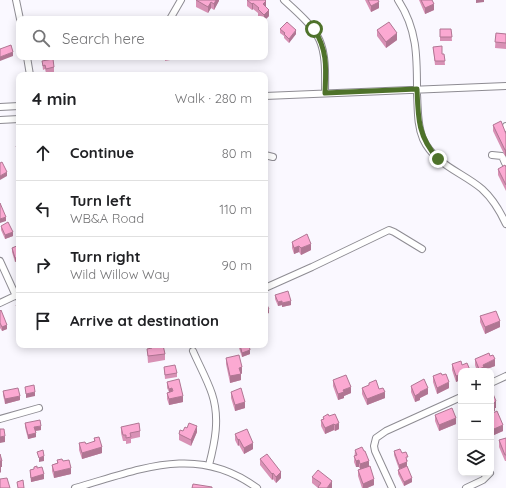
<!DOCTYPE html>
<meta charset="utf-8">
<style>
:root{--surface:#fff;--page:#f2f2f2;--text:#202124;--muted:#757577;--line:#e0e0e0}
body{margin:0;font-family:Quicksand,sans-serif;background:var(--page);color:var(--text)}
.controls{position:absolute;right:12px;bottom:12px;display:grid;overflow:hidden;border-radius:8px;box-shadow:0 2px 10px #0003}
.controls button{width:36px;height:36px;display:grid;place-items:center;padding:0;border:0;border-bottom:1px solid var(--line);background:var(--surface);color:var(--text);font:20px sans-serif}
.stop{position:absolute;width:12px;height:12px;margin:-9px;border:3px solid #4e722a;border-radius:50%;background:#fff}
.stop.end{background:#4e722a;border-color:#fff;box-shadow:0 1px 4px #0008}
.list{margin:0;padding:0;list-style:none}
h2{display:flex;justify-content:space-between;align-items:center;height:52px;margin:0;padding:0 16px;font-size:17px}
h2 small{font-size:13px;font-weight:400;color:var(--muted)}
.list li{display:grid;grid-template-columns:26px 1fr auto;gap:12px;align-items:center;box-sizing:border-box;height:56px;padding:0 16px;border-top:1px solid var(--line)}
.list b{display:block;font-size:15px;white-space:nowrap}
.list p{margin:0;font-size:13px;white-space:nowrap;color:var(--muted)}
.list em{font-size:13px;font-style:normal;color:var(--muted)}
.icon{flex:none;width:22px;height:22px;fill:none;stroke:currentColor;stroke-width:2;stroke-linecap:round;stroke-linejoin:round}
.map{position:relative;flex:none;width:506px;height:488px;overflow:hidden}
.search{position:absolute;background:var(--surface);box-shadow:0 2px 10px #0003;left:16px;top:16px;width:252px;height:44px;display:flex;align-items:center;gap:10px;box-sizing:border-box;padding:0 14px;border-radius:8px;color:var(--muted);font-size:15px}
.panel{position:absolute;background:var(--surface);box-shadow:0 2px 10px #0003;left:16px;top:72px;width:252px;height:276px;border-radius:8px}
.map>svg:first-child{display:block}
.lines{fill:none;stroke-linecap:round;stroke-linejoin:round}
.minor-casing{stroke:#8e8c93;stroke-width:8}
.minor{stroke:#fff;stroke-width:6}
.wall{fill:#d891b5}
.shaded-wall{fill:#b07693}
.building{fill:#fba9d2;stroke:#b07693}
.route{stroke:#4e722a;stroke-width:5}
</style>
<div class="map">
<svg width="506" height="488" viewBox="0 0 506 488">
<rect width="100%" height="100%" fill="#faf8ff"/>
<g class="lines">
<defs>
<path id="minor" d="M16 0 20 19
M284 0C323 35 326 41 325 93
M398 0C418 30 417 59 417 94 418 109 417 125 423 139 435 165 462 172 482 189 493 199 500 211 506 224
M170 19 181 0
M27 57 30 75
M265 96 506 86
M0 107 19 106
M0 120 19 119
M506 126V128
M265 155 273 157
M492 155 502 156 505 163
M0 261 16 296
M265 288 312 267 389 230 394 232 422 249
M0 303 19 294
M193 351C199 365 207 379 212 394 220 418 215 442 209 465
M491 383 506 376
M0 419 39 408
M75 488C139 470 197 443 257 488
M392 488 375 451 374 446 376 438 386 431 461 397
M466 488 483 480 490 473"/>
</defs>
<use href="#minor" class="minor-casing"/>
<use href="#minor" class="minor"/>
</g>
<path class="wall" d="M196 0H219L214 10 211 8 208 13 196 7Z
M247 0 266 7 269 16 265 20V19H262L258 16V13L253 9 252 10 247 6Z
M365 0H378L379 8 371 12Z
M419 0H432L434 10 425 14Z
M280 29 296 34 289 43 284 38V36L280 33Z
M440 29H451L452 41H440Z
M377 30 397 40 386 48 377 36Z
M496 33 506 34V49L495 48Z
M433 47 442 54H444L445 65H435Z
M165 57H181V58L165 61Z
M42 61 54 67V72L46 73 45 69 43 70Z
M493 125 506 134V156H505L493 131Z
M19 140V153L16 152V147Z
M506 167V191L498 175V169Z
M1 226 13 236 5 239 1 230Z
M292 242 311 250 301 255 299 252 294 254 292 248Z
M19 245 15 262 12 252V248Z
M275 295 291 305 282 307V305L278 306 275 299Z
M19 304V315L16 309V305Z
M0 311 7 329 2 331 0 328Z
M480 316 500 327 485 334 480 322Z
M151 345H163L165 354V360L148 363 147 349 151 348Z
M239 345 250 354 242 357 239 348Z
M226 358 242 373 241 374V380L230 383 226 364Z
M475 359 495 366 484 370V371H477L475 365Z
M452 364 462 365 470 371 456 382 452 370Z
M164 367 177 373V377L165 379Z
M442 375 449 388 437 394 433 382V376Z
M333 380 351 393 344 396V398L338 400 333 386Z
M167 382 183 402 169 405 167 399V393L169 392 167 388Z
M369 383 379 389 385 398 367 405 362 394V388L369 385Z
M411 386 428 394 420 398V400L415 402 411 392Z
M3 391 20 400 5 404 3 395Z
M231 392 245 408 235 411 231 398Z
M491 414 503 431 494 435 491 429Z
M435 415 456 424 439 431 435 421Z
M329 416 339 429 335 431 334 430 325 434 321 426V420L323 419V417Z
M25 423 41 430 35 431 36 437 28 439 25 427Z
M121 427 140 431V437L131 439V443L126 444V441H123L121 433Z
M187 428 197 432 191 446 179 440V434Z
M235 434 253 449 244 454 239 445 238 446 235 440Z
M94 438 102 453 82 459 79 450V443L86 444 94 442Z
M506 438V461H505L499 447V440Z
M355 450 369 466 374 485 367 488H362L358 476V470L360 469 359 467H356L354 462Z
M394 451 402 453 408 461H407V466L412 482 404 486 398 474V470L399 469 394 455Z
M260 459 281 478 276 483 273 479 272 480 260 465Z
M57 460 71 474 54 478 52 471V465L57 463Z
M34 467 37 468 44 479 31 482 30 474V470L34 469Z
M312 477 332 487V488H318L312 483Z"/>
<path class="shaded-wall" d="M216 0H219V1L214 10V4Z
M476 0H484V2L476 3Z
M266 1V7L263 4Z
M211 2V8L208 13V7Z
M379 2V8L371 12V6Z
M253 3V9L252 10V4Z
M434 4V10L425 14V8Z
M269 10V16L265 20V19H264V15Z
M296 30V34L289 43V39Z
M397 33V40L386 48V42Z
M13 52V56L0 61V57Z
M505 150H506V156H505Z
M7 172V176L0 180V176Z
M6 217V221L0 223V219Z
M13 232V236L5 239V235Z
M311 244V250L301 255V248Z
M299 246V252L294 254V248Z
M19 257V261L15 262V258Z
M282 301V305L278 306V302Z
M291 301V305L282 307V303Z
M269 309V313L265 315V311Z
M500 321V327L485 334V327Z
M7 325V329L2 331V327Z
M250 350V354L242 357V353Z
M495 359V366L484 370V371H479V369L483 365Z
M242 367V373L241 374V380L230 383V376L239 368Z
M461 374V380L456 382V376Z
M449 382V388L437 394V388Z
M351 387V393L344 396V398L338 400V394L343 390Z
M172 388V394L169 395V389Z
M428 388V394L420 398V400L415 402V396L420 392Z
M35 392V396L26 398V394Z
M385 392V398L367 405V399Z
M20 396V400L5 404V399Z
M183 396V402L169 405V399Z
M496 401V408H495V411L491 413V407L494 403Z
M245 402V408L235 411V405Z
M456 418V424L439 431V425Z
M339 423V429L335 431V425Z
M334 424V430L325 434V428Z
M503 425V431L494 435V429Z
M41 426V430L34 431V427Z
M197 426V432L191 446V440Z
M36 433V437L28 439V435Z
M5 436V442L0 443V437Z
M239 439V445L238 446V440Z
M253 443V449L244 454V448Z
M102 447V453L82 459V453Z
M44 456V461L39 462V458Z
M359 460V467H356V461Z
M0 461H2V467H1V472L0 473Z
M369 461V467L360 470V464Z
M407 462V466L399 469V465Z
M71 468V474L54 478V472Z
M281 472V478L276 483V477Z
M273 473V479L272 480V474Z
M44 474V479L31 482V478Z
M412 478V482L404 486V482Z
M374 479V485L367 488H363V484Z
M332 481V488H327Z"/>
<path class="building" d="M196 0H216L214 4 211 2 208 7Z
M247 0H265L266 1 263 4 269 10 264 15 258 9 259 8 253 3 252 4Z
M368 0H378L379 2 371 6Z
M421 0H432L434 4 425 8Z
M287 22 296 30 289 39 284 34 285 33 280 29Z
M389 22 397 33 386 42 377 30Z
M440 29H451L452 37H440Z
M496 33 506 34V43L495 42Z
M11 45 13 52 0 57V49Z
M442 46V54H444L445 61H435L433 47Z
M53 59 54 67 46 69 45 65 43 66 42 61Z
M501 121 506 134V150H505L493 125Z
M19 140V149L16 147Z
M2 162 7 172 0 176V163Z
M505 165 506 167V185L498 169Z
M0 203 6 217 0 219Z
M8 222 13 232 5 235 1 226Z
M307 234 311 244 301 248 299 246 294 248 292 242Z
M19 245V257L15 258 12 248Z
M288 291 291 301 282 303V301L278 302 275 295Z
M265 303H266L269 309 265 311Z
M19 304V311L16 305Z
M1 310 7 325 2 327 0 323V311Z
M496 311 500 321 485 327 480 316Z
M152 345H163L165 354 148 356 147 349 152 348Z
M240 345H249L250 350 242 353Z
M489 353 490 356 493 355 495 359 483 365 484 367 479 369 475 359Z
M239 355 242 367 239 368 241 374 230 376 226 358Z
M461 361 462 365 467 363 470 370 468 371H461V374L456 376 452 364Z
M175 365 177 373 165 375 164 367Z
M441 373 442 375 446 374 449 382 437 388 433 376Z
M346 375 351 387 343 390 344 392 338 394 333 380Z
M179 379 183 396 169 399 167 393 173 391 172 388 169 389 167 382Z
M424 379 428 388 420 392V393L415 396 411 386Z
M376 380 379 389 383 388 385 392 367 399 362 388 369 385V383Z
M34 385 35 392 26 394 25 387Z
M18 388 20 396 5 399 3 391Z
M241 388 245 402 235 405 231 392Z
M491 389 496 401 494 403 495 405 491 407Z
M452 408 456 418 439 425 435 415Z
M497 411 503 425 494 429 491 422V414Z
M328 414 329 416 335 414 339 423 335 425 334 424 325 428 321 420 324 419 323 417Z
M40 420 41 426 34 427 36 433 28 435 25 423Z
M139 423 140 431 130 433 131 437 126 438V435H123L121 427Z
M189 423 197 426 191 440 179 434 180 430 183 431 185 427 187 428Z
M0 429H4L5 436 0 437Z
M247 429 253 443 244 448 239 439 238 440 235 434Z
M99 437 102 447 82 453 79 443 85 442 86 444 95 441 94 438Z
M506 438V455H505L499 440Z
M362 447 364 451H365L369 461 360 464 359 460 356 461 354 456 357 455 355 450Z
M400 449 402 453 406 452 408 457H406L407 462 399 465 394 451Z
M43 450 44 456 39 458 37 452Z
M0 454 2 461H0Z
M267 454 281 472 276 477 273 473 272 474 260 459Z
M62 459 63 461 69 460 71 468 54 472 52 465 58 463 57 460Z
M37 466V468L42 467 44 474 31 478 30 470 34 469V467Z
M370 466 374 479 363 484 358 470Z
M407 466 412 478 404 482 398 470Z
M318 470 332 481 327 488H319L318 487 321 483 312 477Z
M7 478 10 488H0V479Z
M23 480 24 488H18L17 482Z
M193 484 212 487V488H192Z"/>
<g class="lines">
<path class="route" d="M314 29C328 51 326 69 325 93L417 89C418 118 418 137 438 159"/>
</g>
</svg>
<div class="controls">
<button>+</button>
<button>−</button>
<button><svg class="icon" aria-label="layers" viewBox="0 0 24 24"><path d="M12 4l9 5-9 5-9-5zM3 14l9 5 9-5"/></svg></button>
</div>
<div class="stop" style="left:314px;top:29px"></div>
<div class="stop end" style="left:438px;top:159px"></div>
<div class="search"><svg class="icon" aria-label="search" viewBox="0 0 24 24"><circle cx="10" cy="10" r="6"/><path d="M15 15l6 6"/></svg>Search here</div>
<section class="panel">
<h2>4 min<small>Walk · 280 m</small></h2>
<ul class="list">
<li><svg class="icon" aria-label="ahead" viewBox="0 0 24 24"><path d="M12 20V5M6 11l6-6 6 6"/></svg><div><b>Continue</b></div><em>80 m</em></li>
<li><svg class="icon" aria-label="left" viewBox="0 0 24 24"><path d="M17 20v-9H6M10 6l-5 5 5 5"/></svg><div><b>Turn left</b><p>WB&amp;A Road</p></div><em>110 m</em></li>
<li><svg class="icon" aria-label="right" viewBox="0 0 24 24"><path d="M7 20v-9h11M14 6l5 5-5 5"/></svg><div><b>Turn right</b><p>Wild Willow Way</p></div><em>90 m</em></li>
<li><svg class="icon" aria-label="arrive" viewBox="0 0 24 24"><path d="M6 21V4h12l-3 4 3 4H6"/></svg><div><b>Arrive at destination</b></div></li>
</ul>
</section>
</div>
